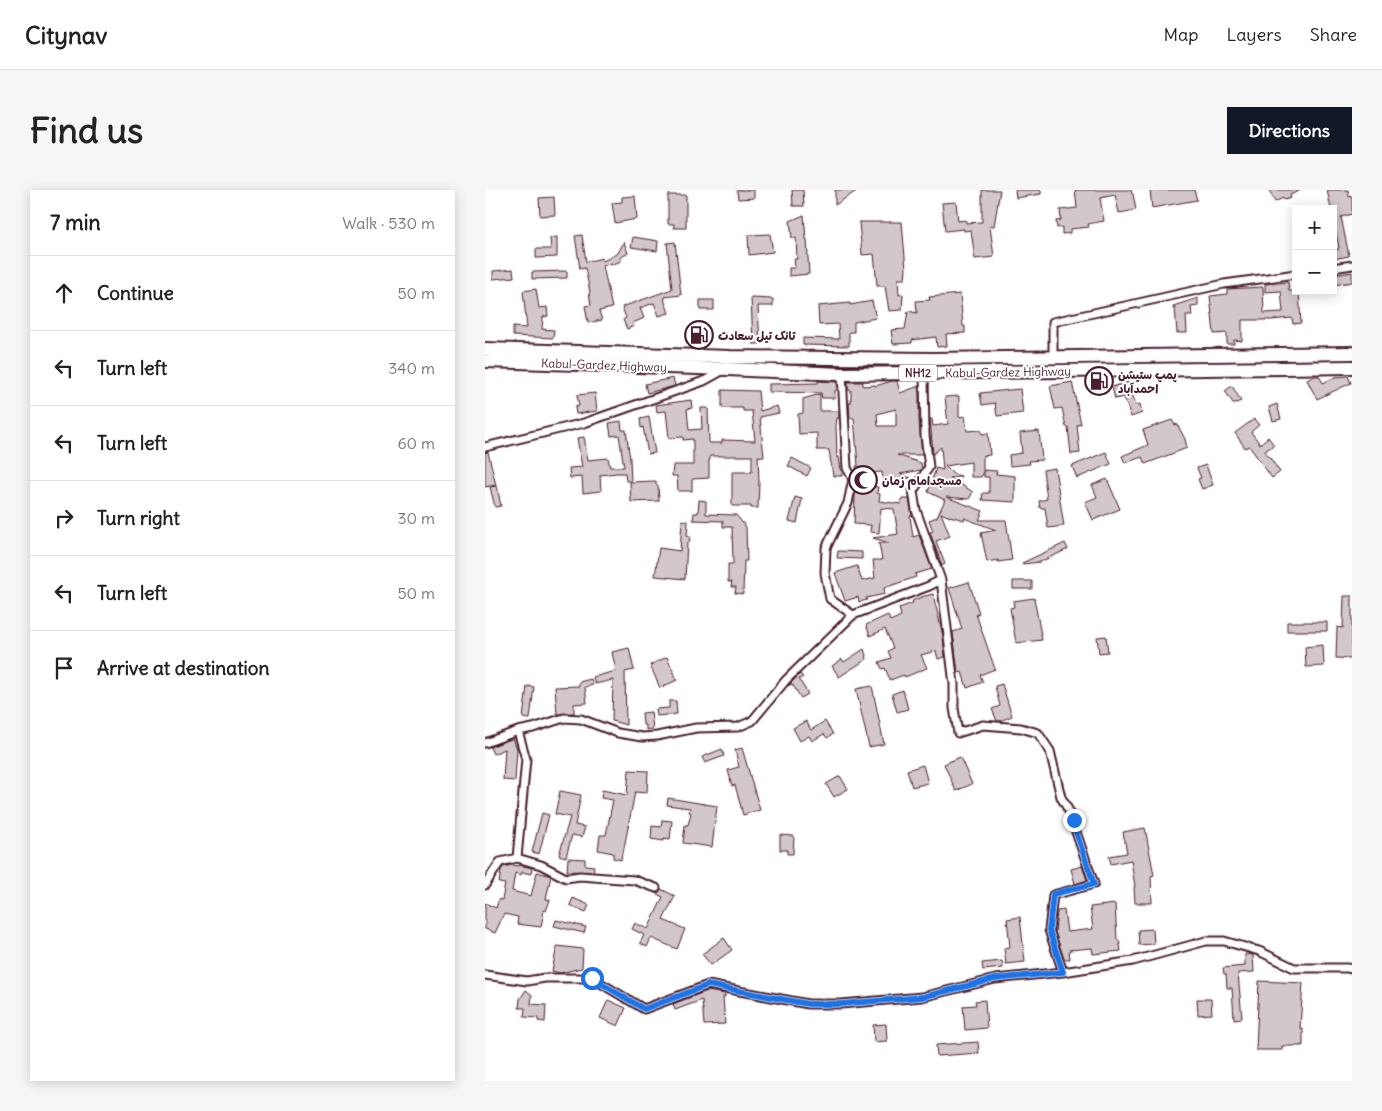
<!DOCTYPE html>
<meta charset="utf-8">
<style>
:root{--surface:#fff;--page:#f6f6f6;--text:#222;--muted:#767676;--line:#e0e0e0;--accent:#111827}
body{margin:0;font-family:Delius,"Playpen Sans Arabic",sans-serif;background:var(--page);color:var(--text)}
.controls{position:absolute;right:15px;top:15px;display:grid;overflow:hidden;border-radius:0px;box-shadow:0 2px 12px #0003}
.controls button{width:45px;height:45px;display:grid;place-items:center;padding:0;border:0;border-bottom:1px solid var(--line);background:var(--surface);color:var(--text);font:25px sans-serif}
.stop{position:absolute;width:15px;height:15px;margin:-11px;border:4px solid #1a73e8;border-radius:50%;background:#fff}
.stop.end{background:#1a73e8;border-color:#fff;box-shadow:0 1px 5px #0008}
.list{margin:0;padding:0;list-style:none}
h2{display:flex;justify-content:space-between;align-items:center;height:65px;margin:0;padding:0 20px;font-size:21px}
h2 small{font-size:16px;font-weight:400;color:var(--muted)}
.list li{display:grid;grid-template-columns:32px 1fr auto;gap:15px;align-items:center;box-sizing:border-box;height:75px;padding:0 20px;border-top:1px solid var(--line)}
.list b{display:block;font-size:19px;white-space:nowrap}
.list em{font-size:16px;font-style:normal;color:var(--muted)}
.icon{flex:none;width:28px;height:28px;fill:none;stroke:currentColor;stroke-width:2;stroke-linecap:round;stroke-linejoin:round}
.map{position:relative;flex:none;width:867px;height:891px;overflow:hidden;border-radius:0px}
header{display:flex;align-items:center;gap:30px;box-sizing:border-box;height:70px;padding:0 25px;background:var(--surface);border-bottom:1px solid var(--line)}
header strong{font-size:24px}
nav{display:flex;gap:28px;margin-inline-start:auto;font-size:18px}
.intro{display:flex;align-items:center;justify-content:space-between;box-sizing:border-box;height:120px;padding:0 30px}
h1{margin:0;font-size:35px}
.button{padding:12px 22px;border-radius:0px;background:var(--accent);color:#fff;font-size:18px;font-weight:700}
main{display:flex;gap:30px;padding:0 30px}
aside{flex:1;background:var(--surface);border-radius:0px;box-shadow:0 2px 12px #0003}
.map>svg:first-child{display:block}
.building{fill:#d2c7cb;stroke:#4a1f2b;fill-rule:evenodd}
.lines{fill:none;stroke-linecap:round;stroke-linejoin:round}
.street-casing{stroke:#4a1f2b;stroke-width:11}
.highway-casing{stroke:#4a1f2b;stroke-width:16}
.street{stroke:#fff;stroke-width:7}
.highway{stroke:#fff;stroke-width:12}
.route{stroke:#1a73e8;stroke-width:6}
.labels{text-anchor:middle;dominant-baseline:central;stroke-width:4;stroke-linejoin:round;paint-order:stroke}
.shield{fill:#fff;stroke:#80626b;stroke-width:1}
.shield-label{font-size:11px;font-weight:bold;fill:#4a1f2b}
.poi-label{font-size:12px;font-weight:bold;fill:#4a1f2b;stroke:#fff;text-anchor:start}
.street-label{font-size:12px;fill:#4a1f2b;stroke:#fff}
</style>
<header>
<strong>Citynav</strong>
<nav><a>Map</a><a>Layers</a><a>Share</a></nav>
</header>
<div class="intro"><h1>Find us</h1><a class="button">Directions</a></div>
<main>
<aside>
<h2>7 min<small>Walk · 530 m</small></h2>
<ul class="list">
<li><svg class="icon" aria-label="ahead" viewBox="0 0 24 24"><path d="M12 20V5M6 11l6-6 6 6"/></svg><div><b>Continue</b></div><em>50 m</em></li>
<li><svg class="icon" aria-label="left" viewBox="0 0 24 24"><path d="M17 20v-9H6M10 6l-5 5 5 5"/></svg><div><b>Turn left</b></div><em>340 m</em></li>
<li><svg class="icon" aria-label="left" viewBox="0 0 24 24"><path d="M17 20v-9H6M10 6l-5 5 5 5"/></svg><div><b>Turn left</b></div><em>60 m</em></li>
<li><svg class="icon" aria-label="right" viewBox="0 0 24 24"><path d="M7 20v-9h11M14 6l5 5-5 5"/></svg><div><b>Turn right</b></div><em>30 m</em></li>
<li><svg class="icon" aria-label="left" viewBox="0 0 24 24"><path d="M17 20v-9H6M10 6l-5 5 5 5"/></svg><div><b>Turn left</b></div><em>50 m</em></li>
<li><svg class="icon" aria-label="arrive" viewBox="0 0 24 24"><path d="M6 21V4h12l-3 4 3 4H6"/></svg><div><b>Arrive at destination</b></div></li>
</ul>
</aside>
<div class="map">
<svg width="867" height="891" viewBox="0 0 867 891">
<rect width="100%" height="100%" fill="#fff"/>
<filter id="ink" filterUnits="userSpaceOnUse"><feTurbulence type="fractalNoise" baseFrequency=".02" numOctaves="2"/><feDisplacementMap in="SourceGraphic" scale="10" xChannelSelector="R" yChannelSelector="G"/><feConvolveMatrix kernelMatrix="1 2 1 2 8 2 1 2 1" color-interpolation-filters="sRGB"/></filter>
<g filter="url(#ink)">
<path class="building" d="M252 0H269V8L253 9Z
M307 0H318L319 16H308Z
M350 0H373L350 15Z
M497 0H515L509 36H505L509 67 490 69 486 40 479 41V39L460 41 457 13 471 12 473 31 481 30V33L497 32Z
M530 0H556V4L531 8Z
M590 0H646L647 4H648L651 20 634 23 630 5 615 8 619 31 603 34 604 37 585 39V43L577 44V37L572 38 571 31 576 30 575 20 592 18Z
M665 0H709L712 10 667 18Z
M784 0H816L805 5 806 8 799 10 798 8 790 12Z
M842 0H863L864 7 867 6V24L856 27 864 66 848 69V61L853 60V58H854L848 28V19H846Z
M183 5H201V38H189V34H183Z
M150 6 152 29 130 33 127 13 137 12V7Z
M69 7 70 25 55 26 54 8Z
M319 25 321 49H322L324 84 304 86V78H310L309 69H312L311 48H307L305 31Z
M374 32H417L421 79 420 89H413L414 105 418 104 417 120 404 121 400 96H392L389 64 377 65Z
M285 44 288 62 264 65 263 45Z
M97 45 101 72 117 68 118 71 133 63 139 52 143 63 135 68 136 71 126 75 127 73 118 76 127 118 114 121 117 130 103 133 100 116 106 115 104 103 105 102 100 78 95 79 90 46Z
M72 47V67L51 68V59H66L65 48Z
M148 47 173 51 172 61 146 57Z
M190 52 196 105 180 107V109H179L184 123 174 126 169 113 155 118 159 128 148 133 149 136 142 139 138 130 141 128 137 117 187 99 182 53Z
M28 79 29 87 8 89V81Z
M82 81V88L47 89V82Z
M867 82V92L848 95V85Z
M803 92 804 101H814L816 133 808 134 807 128 786 130H757V151L749 150V154H742V143L729 144 725 106 742 104V99L778 97 779 123 798 122 796 101 780 102V94Z
M51 99 54 118 62 117 63 126 58 127 57 139 69 140 68 148 28 146V137L42 138 38 101Z
M475 104 478 136H480V143L461 144 462 156 452 157 451 147 427 150V153L408 154 406 140 420 139 423 121 432 123 431 111 445 110 444 107Z
M266 108 288 109V116H273L275 154H268Z
M713 108V116L706 117 707 125H701L702 143H692L690 118 688 119V116Z
M215 110H229V120H215Z
M387 111 391 128 369 132V142H364V156L318 155V148L354 149 353 134 334 135 333 116 365 113V115Z
M830 186H834L838 193 850 187 863 186 866 193 832 209 822 190Z
M188 188 190 196 162 203 160 194Z
M333 191 352 192 353 200H350V208H337L336 203 284 202V194L333 193Z
M407 191H412L415 203 434 196V230L437 265H412L436 273 437 278 436 280 415 284 426 288 398 291 397 282 372 284 371 276H373L369 228H365L364 213H366V200H363V192H378V196L390 195V196ZM411 219V236H393L392 224Z
M587 192 596 234 592 235 595 263 586 264 583 237H581L577 218 570 219 565 196Z
M643 192 651 215 655 214 657 223 646 227 639 207 630 209 627 197Z
M747 196 756 211 751 213H748L740 201Z
M535 199 538 223 512 226 510 213 497 215 495 203Z
M237 200 273 201 275 221 292 216 294 223 275 227 279 267 273 266 274 292 273 318H266V316H247V282H267V266H225V270H224V288L208 289 207 290V301H193L192 286H187L188 275H208V249L198 250V247L184 248 181 221 172 222 171 215 206 210 207 218 202 219 204 240 217 239 216 218H223L224 253H237V250L270 251 267 221H258V218H237Z
M110 203 112 221 91 224 90 217 94 216 92 205Z
M335 204V221H354V228H352L351 236 352 267H354L357 286H348L344 260H332V243L314 244 313 224 318 223V209Z
M474 206V227L480 226 482 241 496 240 497 244 503 243 505 265 498 266V284L496 287H486V272L460 276 468 284 476 286V287L465 288 488 302 484 309 461 307 498 321 494 330H521L527 370 513 372V370L502 372 496 343 511 340 479 328V330L465 326V327L456 323 465 346 451 351 460 374 457 376 445 342 448 341 444 330 452 327 460 310 443 302 451 278 458 280 456 257 448 264 445 229H447L448 236 463 234 460 207Z
M792 214 796 229 788 231 784 217Z
M164 227 170 263 163 264 158 237 156 238 155 229Z
M769 229 774 235 766 242 775 254 783 247 789 255 780 261 795 282 787 288 764 256 760 258 750 243Z
M687 230 690 235 692 234 700 249 702 258 660 274 657 267 640 273 637 266 663 255 658 240Z
M136 231 137 240H141L145 269 146 291H141L140 283H132L115 285 116 301 98 303 97 287 85 288 84 278 97 277 92 248 99 247 103 270 123 268 125 277H139L134 245 126 246 124 233Z
M554 241 557 270 544 271 545 274 525 276 524 265 537 263 535 243Z
M0 262H3L11 295 0 297Z
M621 262 626 274 592 288 587 276Z
M307 268 326 278 322 286 303 276Z
M721 275 728 295 717 299 713 289 716 288 712 278Z
M570 278 579 336 563 338 560 318H555L554 311 562 309 558 280Z
M499 280 512 281 511 284 530 286V312L497 310 498 303H504V287H499Z
M622 289 635 319 608 330 600 312 612 307 607 295Z
M171 291V295H173L174 311 146 312 145 292Z
M372 294 393 297 392 303 395 304 394 311 416 314V309H424L427 325 425 326 428 347 434 345 447 379 430 384 431 387 399 398 400 404 381 408 382 410 374 412 373 407 360 411 350 383 372 376 377 391 390 388 388 370H397L394 353H404L388 348 413 344 409 319 396 318 394 343 385 342 386 335 369 334 370 305Z
M12 296 16 316 10 317 5 297Z
M310 307 317 309 312 333 304 331Z
M214 310 221 311V324L251 325 261 337 262 371H259L258 404 250 403 251 397H246L247 392H243V374H248L247 337H238V331L208 330 209 323H213Z
M197 330 203 331 202 346 205 347 204 353H202L200 389 170 386 174 358 195 361Z
M580 353 583 359 555 372 538 374 537 373Z
M353 361 377 362V369L352 368Z
M528 391H547V399H528Z
M484 392 494 423 491 424 510 479 495 485 498 492 482 498 477 482 473 483 468 442 477 439 464 398Z
M448 404 458 446 460 467 453 469 451 461 436 465 442 478 420 487 419 485 405 490 400 478 397 479 394 472 406 468 403 461 408 458 400 439 385 446 381 435 403 425 405 431 416 426 414 418 428 413 427 411 436 407Z
M859 406H867V469L851 468 852 437 858 438Z
M549 408 557 450 531 453 525 418 529 417 528 411Z
M802 432H842V441H802Z
M621 446 623 462 614 463 612 447Z
M838 455 839 476 821 477 820 457Z
M144 458 149 480 140 482 141 535 127 531 128 490 110 494 108 487 131 481 127 462Z
M379 459 382 469 354 487 347 476 357 469 359 472Z
M182 467 192 490 175 498 165 475Z
M315 484 318 487 314 489 323 504 316 508 307 494 303 496Z
M106 489 108 495 100 497 102 513 89 514V523L72 524 70 497 94 496V492Z
M517 494 527 526 515 531H512L507 519 515 516 510 496Z
M42 496 49 497 45 529 38 528Z
M387 496 399 554 384 557 371 499Z
M418 500 423 519 412 522 407 504Z
M184 511H191L192 524 172 526 171 519 184 518Z
M166 522 168 539 161 540V535H158L157 523Z
M321 531 326 540 340 531 348 544 342 548 339 544 327 551 324 546 315 551 308 538Z
M28 548 32 559 30 591 18 590 20 559 8 564 5 557Z
M257 558 275 620 258 625 250 595 247 596 243 580 254 577 250 560Z
M237 559 239 566 220 573 217 567Z
M475 567 487 594 471 601 459 574Z
M438 575 443 593 427 597 422 580Z
M144 580 163 581 162 603 150 602 138 663H137L136 670 128 668V663L113 660 115 645H121L128 610 116 608 117 600 142 605Z
M355 586 363 599 349 607 341 594Z
M75 601 96 605 90 635 100 637 97 647 87 645 81 667 74 665 85 627 70 624Z
M183 608 232 616 227 657 198 653 200 635H203L206 623 204 622 205 618 182 615Z
M57 623 64 625 54 664 47 662Z
M177 630 187 631 185 649 179 648V651L166 649 167 636 176 637Z
M660 638 669 685 666 686 667 713H650L649 697H650L646 670 626 674 624 666 642 663 638 642Z
M295 645 309 646 308 664H302V660H295Z
M83 668 100 669V675L109 676 108 682 82 681Z
M27 675 33 676 34 675 47 678 46 684 37 682 36 685 30 683 27 701 46 706 52 682 66 686 61 709 65 710 61 721 59 720 56 737 32 734 33 727 19 724 10 743 0 739V713L11 718 14 709 17 710 20 694 14 693 16 680 18 677Z
M597 676 602 690 590 694 586 679Z
M176 699 190 706 178 730 200 739 192 759 166 748 162 757 155 753 159 745 147 739 150 733 163 739 178 707 170 703 174 702Z
M88 708 104 715 101 722 85 715Z
M630 714 632 750H634L636 761 608 764 607 758 584 760 585 769H579L570 742 572 721 579 720 582 742 608 739 605 717Z
M535 727 540 772 521 774 519 758 525 757 522 729Z
M71 730 101 737 99 743 69 736Z
M668 739 669 754 654 755 653 740Z
M239 748 247 760 226 775 217 764Z
M72 756 98 759 97 778 75 783 67 781Z
M760 764 768 765 769 782 753 783 757 828 749 829 747 798H742L741 784H739L738 778 760 776Z
M517 771 518 778 498 780 497 773Z
M774 791 818 793 815 838H818V856H797V860H771Z
M41 800 47 805 46 814 61 815 60 832 53 831V828L39 827 40 818H34L35 809Z
M222 801 240 804V807H238L240 834 219 835 217 810 190 820 188 814Z
M712 809H726L727 824 713 825Z
M123 810 141 818 133 836 115 828Z
M500 810 502 838 480 840 478 816 491 815 490 811Z
M401 834 402 851 389 852 388 835Z
M493 852 494 863 452 866 451 855Z"/>
<g class="lines">
<defs>
<path id="street" d="M848 78 867 75
M568 167V132L739 94 811 84
M439 183 440 245 444 277 428 301 431 320 456 390 469 494V518L473 543 498 535 536 538 553 543 565 561 576 607 589 630 591 642 609 694 568 705 564 740 578 782
M357 184 362 278 368 289 363 313 341 358 340 383 345 409 368 425
M0 257 99 233 219 191 237 181
M0 553 33 541 48 538 79 528 96 529 133 543 157 547 172 546 211 538 253 537 267 531 301 490 368 425 444 396 456 390
M32 668 41 569 33 541
M0 695 15 672 32 668 56 675 81 688 95 686 149 690 171 698
M0 785 42 791 60 788H107L159 819 223 795 323 814H356L437 807 510 789 578 782 648 771 721 751H739L774 761 809 778H862L867 779"/>
<path id="highway" d="M0 159 245 167 449 169 867 163
M0 171 242 179 357 184 867 177"/>
</defs>
<use href="#street" class="street-casing"/>
<use href="#highway" class="highway-casing"/>
<use href="#street" class="street"/>
<use href="#highway" class="highway"/>
</g>
</g>
<g class="lines" filter="url(#ink)">
<path class="route" d="M107 788 159 819 223 795 323 814H356L437 807 510 789 578 782 564 740 568 704 609 694 591 642 589 630"/>
</g>
<defs>
<symbol id="fuel-ring" viewBox="-11 -11 22 22"><circle r="9.5" fill="#fff" stroke="#4a1f2b" stroke-width="1.5"/><path d="M-5.5-6h7V0h2V4h1.3V-2.5L3-4.5l.8-.8L6-3V5H2.5V1h-1V6h-7ZM-4.2-4.7v3.2H.2V-4.7Z" fill="#4a1f2b"/></symbol>
<symbol id="mosque-ring" viewBox="-11 -11 22 22"><circle r="9.5" fill="#fff" stroke="#4a1f2b" stroke-width="1.5"/><path d="M3.5-4.9A6 6 0 1 0 3.5 4.9A5 5 0 1 1 3.5-4.9Z" fill="#4a1f2b"/></symbol>
</defs>
<g fill-rule="evenodd">
<use href="#fuel-ring" x="198" y="129" width="32" height="32"/>
<use href="#fuel-ring" x="598" y="175" width="32" height="32"/>
<use href="#mosque-ring" x="362" y="274" width="32" height="32"/>
</g>
<g class="labels">
<rect class="shield" x="414" y="174.5" width="38" height="17" rx="4"/>
<g class="shield-label">
<text x="433" y="183">NH12</text>
</g>
<g class="poi-label">
<text x="233" y="145">تانک تیل سعادت</text>
<text x="633" y="184">پمپ ستیشن<tspan x="633" dy="14">احمدآباد</tspan></text>
<text x="397" y="290">مسجدامام زمان</text>
</g>
<g class="street-label">
<text transform="translate(119 175) rotate(2)">Kabul-Gardez Highway</text>
<text transform="translate(523 182) rotate(-1)">Kabul-Gardez Highway</text>
</g>
</g>
</svg>
<div class="controls">
<button>+</button>
<button>−</button>
</div>
<div class="stop" style="left:107px;top:788px"></div>
<div class="stop end" style="left:589px;top:630px"></div>
</div>
</main>
